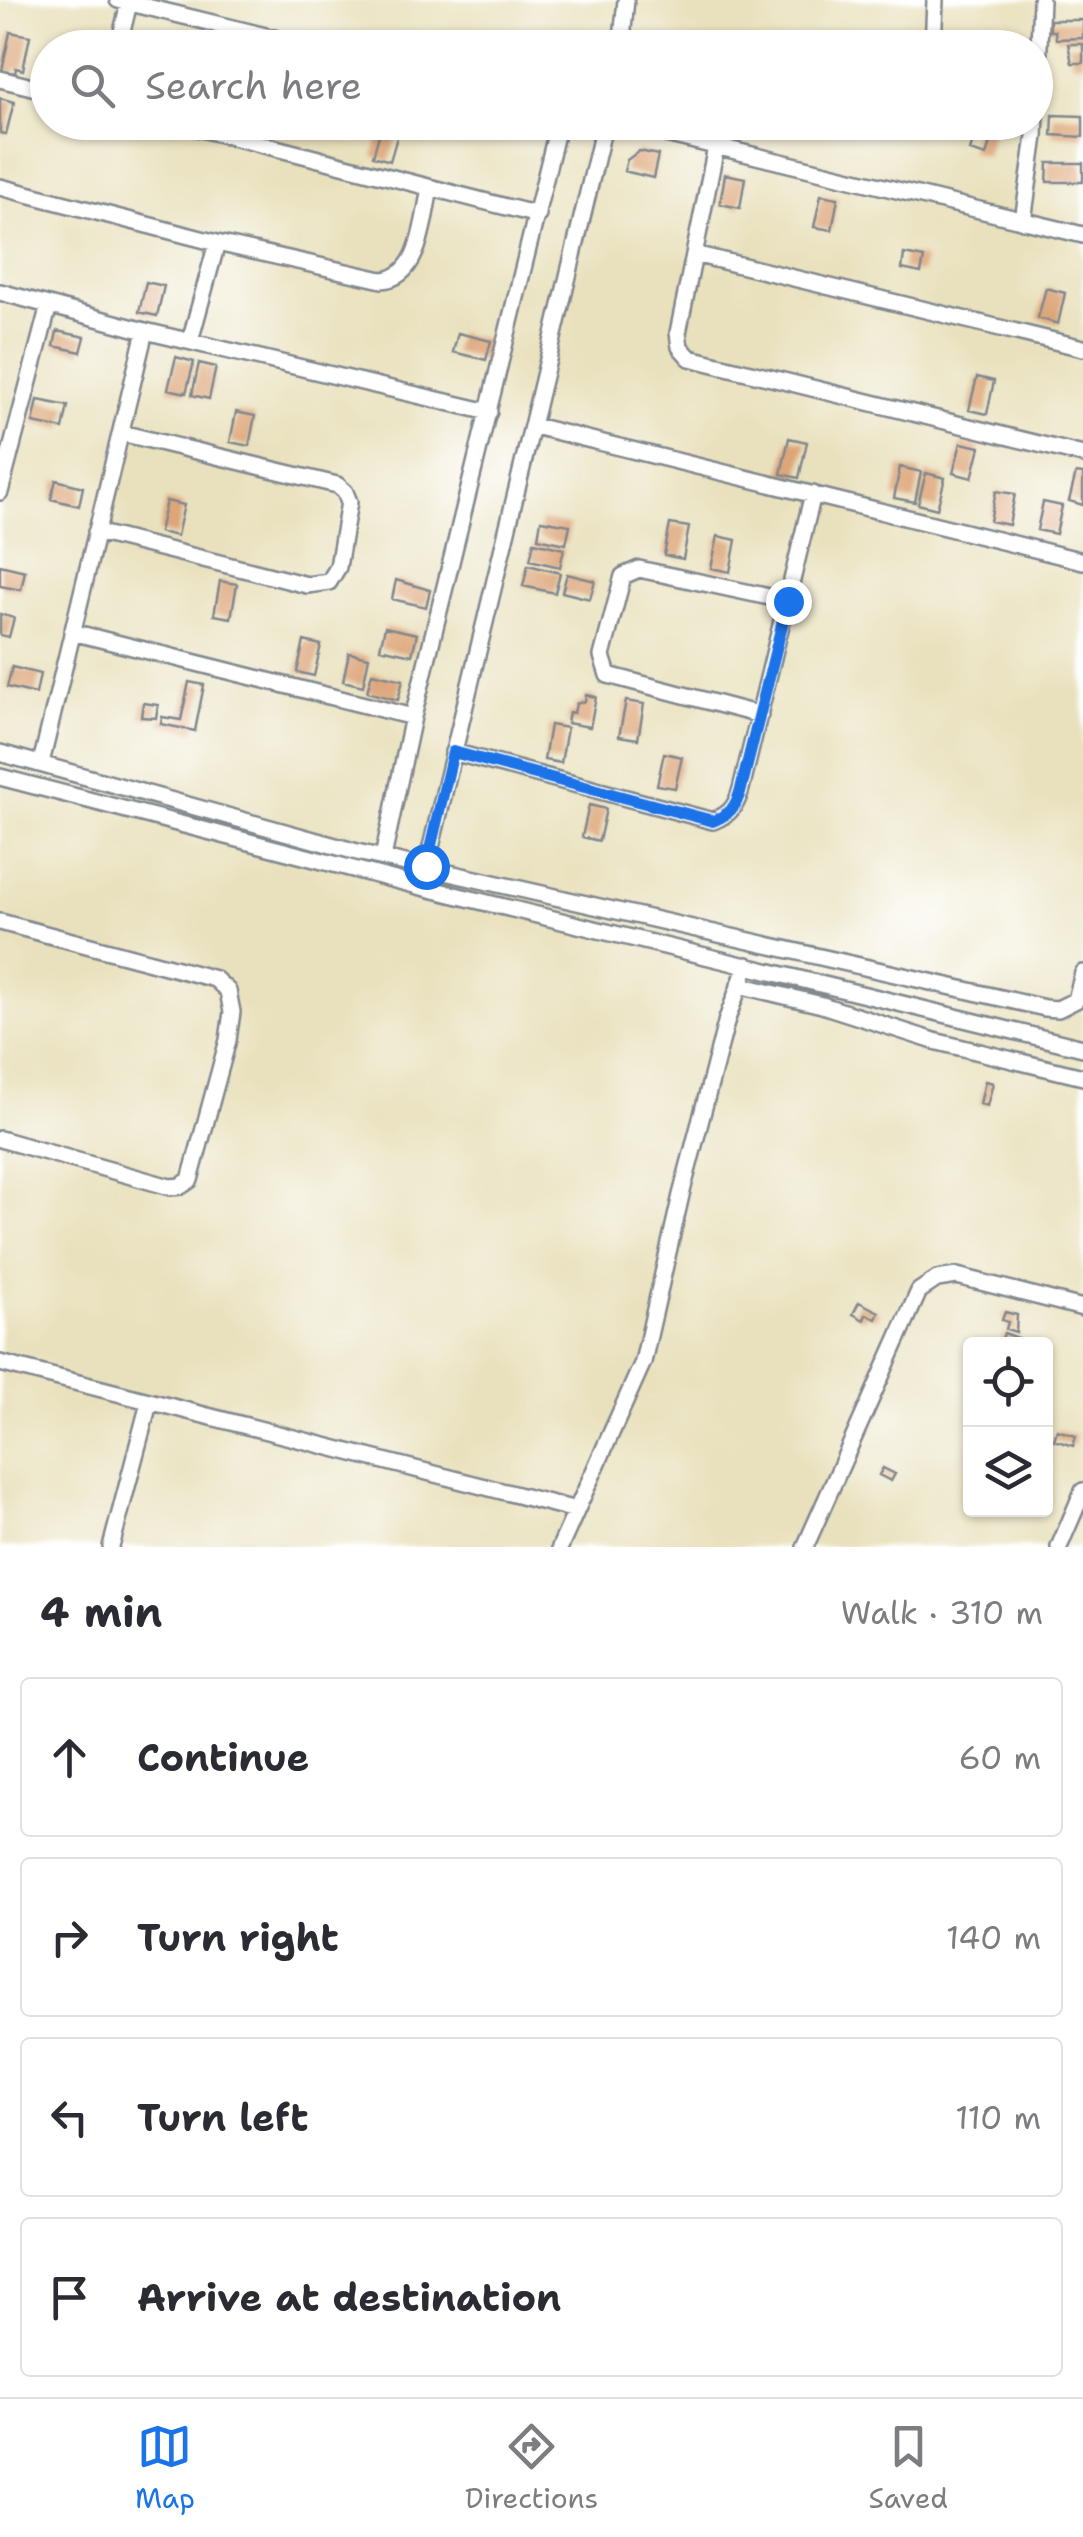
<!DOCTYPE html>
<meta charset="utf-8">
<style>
:root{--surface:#fff;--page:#f2f2f3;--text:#2b2b33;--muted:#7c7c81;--line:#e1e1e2;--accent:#1a73e8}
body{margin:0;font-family:"Shantell Sans",sans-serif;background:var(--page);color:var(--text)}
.controls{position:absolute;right:30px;bottom:30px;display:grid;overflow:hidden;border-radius:10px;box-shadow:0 2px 8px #0004}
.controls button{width:90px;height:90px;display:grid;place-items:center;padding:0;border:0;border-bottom:2px solid var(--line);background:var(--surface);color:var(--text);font:50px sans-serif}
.stop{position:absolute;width:30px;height:30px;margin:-22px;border:8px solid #1a73e8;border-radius:50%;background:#fff}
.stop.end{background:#1a73e8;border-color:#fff;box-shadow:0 2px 10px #0008}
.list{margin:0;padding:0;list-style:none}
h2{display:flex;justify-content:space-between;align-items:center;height:130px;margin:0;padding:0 40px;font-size:42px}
h2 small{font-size:32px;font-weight:400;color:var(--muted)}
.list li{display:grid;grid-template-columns:65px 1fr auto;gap:30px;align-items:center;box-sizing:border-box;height:160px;margin:0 20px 20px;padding:0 20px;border:2px solid var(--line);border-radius:10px}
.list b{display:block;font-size:38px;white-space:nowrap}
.list em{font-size:32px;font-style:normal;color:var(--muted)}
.icon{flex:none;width:55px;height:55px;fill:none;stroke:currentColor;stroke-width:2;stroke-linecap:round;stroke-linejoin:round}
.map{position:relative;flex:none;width:1083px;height:1547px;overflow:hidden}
.search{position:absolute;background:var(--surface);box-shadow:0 2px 8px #0004;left:30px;right:30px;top:30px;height:110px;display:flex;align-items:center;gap:25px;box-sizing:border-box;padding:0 35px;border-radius:55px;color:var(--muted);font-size:38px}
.sheet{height:850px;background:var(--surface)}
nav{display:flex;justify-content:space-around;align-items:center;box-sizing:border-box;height:140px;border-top:2px solid var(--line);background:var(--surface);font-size:28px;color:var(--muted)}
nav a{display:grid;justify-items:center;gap:5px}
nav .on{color:var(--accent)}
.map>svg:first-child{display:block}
.building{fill:#dda578}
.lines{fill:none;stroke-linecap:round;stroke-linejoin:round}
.minor-casing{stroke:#82888e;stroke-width:20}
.minor{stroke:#fff;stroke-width:15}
.route{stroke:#1a73e8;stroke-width:12}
</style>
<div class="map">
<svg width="1083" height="1547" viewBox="0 0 1083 1547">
<rect width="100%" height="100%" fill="#fff"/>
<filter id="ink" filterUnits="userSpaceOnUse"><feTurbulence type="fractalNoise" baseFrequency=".01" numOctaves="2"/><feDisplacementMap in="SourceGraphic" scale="20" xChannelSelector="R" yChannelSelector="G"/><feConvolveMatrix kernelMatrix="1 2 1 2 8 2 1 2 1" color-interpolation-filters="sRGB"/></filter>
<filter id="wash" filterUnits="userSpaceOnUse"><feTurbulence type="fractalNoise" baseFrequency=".0048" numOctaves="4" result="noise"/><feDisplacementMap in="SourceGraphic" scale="40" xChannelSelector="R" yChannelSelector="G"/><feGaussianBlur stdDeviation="2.25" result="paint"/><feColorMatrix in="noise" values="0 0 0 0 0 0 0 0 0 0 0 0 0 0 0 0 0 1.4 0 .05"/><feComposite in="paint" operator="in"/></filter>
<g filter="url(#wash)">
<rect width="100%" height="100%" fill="#e9e1bd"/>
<g id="blocks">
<path class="building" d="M1050 20H1083V38L1056 39 1055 31H1050Z
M10 32 30 36 23 70 16 68 15 73 2 71Z
M952 39H982L981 48H952Z
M988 41H1020V48H988Z
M1068 44H1083V63H1072Z
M0 98 14 102 6 134 0 133Z
M1053 115 1083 116V137L1052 135Z
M978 122 995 125 986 156 970 151Z
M382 125 399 130 390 161 373 156Z
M639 151 658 155 653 178 624 171 627 160Z
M1048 163H1083V182H1047Z
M725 174 745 178 740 208 720 204Z
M821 195 838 198 832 230 814 227Z
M904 254 924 258 921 273 902 269Z
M146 282 164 286 157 316 139 312Z
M1046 288 1065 293 1058 324 1038 318Z
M57 331 85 337 81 352 54 346Z
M458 333 491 341 486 360 453 352Z
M176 357 194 362 186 393 168 389Z
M199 363 216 367 209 399 192 395Z
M977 377 994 381 987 414 969 410Z
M38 400 68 406 63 429 33 423Z
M236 412 255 416 249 446 230 442Z
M789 438 807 442 799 478 781 474Z
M961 443 980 447 972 478 953 473Z
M900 467 921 472 915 502 894 498Z
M926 473 945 478 937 509 918 504Z
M1076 473 1083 474V505L1069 501Z
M56 480 83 487 79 506 51 499Z
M996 491 1015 494 1009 525 990 521Z
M166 501 184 505 177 536 159 532Z
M1043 502 1062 506 1056 534 1037 530Z
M541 520 570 525 566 544 538 538Z
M670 524 689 527 683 559 664 555Z
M718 536 736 540 730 572 711 568Z
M534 542 564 549 560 567 530 560Z
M0 565 25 571 21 590 0 586Z
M528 565 560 573 555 593 523 586Z
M567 574 595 581 590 599 562 592Z
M396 580 430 590 426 607 392 599Z
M220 581 237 584 231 618 214 615Z
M0 614 14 618 9 637 0 635Z
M385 627 417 634 412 655 380 648Z
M304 641 321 645 314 676 297 672Z
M349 653 369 657 363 686 343 681Z
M12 667 40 674 36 694 7 687Z
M372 673 403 680 398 700 367 692Z
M189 682 204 685 195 731 161 724 162 717 181 720Z
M586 695 596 697 590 727 567 723 569 712 574 713 576 704 585 701Z
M626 701 644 704 638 739 619 736Z
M143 703 158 705 156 718 141 717Z
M550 725 567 728 561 763 544 760Z
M664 753 682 757 675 788 657 785Z
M589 805 606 809 599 841 582 837Z
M985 1081 993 1083 987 1106 980 1104Z
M859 1302 879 1312 876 1319 866 1314 864 1320 853 1314Z
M1005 1312 1017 1315 1016 1332 1006 1329 1008 1322 1002 1320Z
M1004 1333 1021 1339 1019 1344H1000Z
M1057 1430 1076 1436 1073 1446 1054 1440Z
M883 1468 895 1474 891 1481 879 1475Z"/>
</g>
</g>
<g filter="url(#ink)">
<use href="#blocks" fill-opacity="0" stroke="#82888e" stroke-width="2.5"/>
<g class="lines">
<defs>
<path id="minor" d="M118 0 315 48
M118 48 129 3
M621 48 626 0
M933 48 935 0
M0 79 48 91
M174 122 538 215
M616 122 1083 235
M716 147 678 333 680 347 690 358 1083 455
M0 187 217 243 382 280C421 277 423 219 430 189
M1023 221 1035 136 1041 0
M694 254 1083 348
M0 292 145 331 489 412
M190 341 217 243
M534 426 1083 561
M0 492 49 305
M96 532 307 585 329 582 338 567 349 502 345 492 337 485 121 433
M72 632 413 717
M760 715 608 675 602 656 623 576 639 569 788 601
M453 752 713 821C730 814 736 807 741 789L813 494
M0 753 357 852 1045 1008 1058 1009 1076 1000 1083 973
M41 763 145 331
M0 777 422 887 1083 1048
M383 857 413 717 559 122
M425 872 605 122
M0 922 215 979 228 991 232 1012 228 1040 190 1180 181 1186 170 1187 0 1139
M739 985 822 1005 934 1041 1083 1077
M0 1363 576 1510
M111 1547 149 1403
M560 1547 643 1362 681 1195 727 1019 747 965
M805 1547 919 1291 937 1279 957 1276 1083 1308
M1059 1547 1083 1491"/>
</defs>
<use href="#minor" class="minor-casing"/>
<use href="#minor" class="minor"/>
</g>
</g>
<g class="lines" filter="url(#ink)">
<path class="route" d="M426 866 453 752 713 821C730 814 736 807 741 789L788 601"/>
</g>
</svg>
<div class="controls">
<button><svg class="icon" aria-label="locate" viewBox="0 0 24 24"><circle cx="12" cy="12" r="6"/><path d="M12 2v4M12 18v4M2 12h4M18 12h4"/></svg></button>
<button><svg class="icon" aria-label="layers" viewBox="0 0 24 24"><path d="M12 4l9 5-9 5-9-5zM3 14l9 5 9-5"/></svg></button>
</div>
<div class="stop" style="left:426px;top:866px"></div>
<div class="stop end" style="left:788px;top:601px"></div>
<div class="search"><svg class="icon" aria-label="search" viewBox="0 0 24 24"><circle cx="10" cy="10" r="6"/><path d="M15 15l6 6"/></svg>Search here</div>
</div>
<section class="sheet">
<h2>4 min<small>Walk · 310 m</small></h2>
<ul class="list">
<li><svg class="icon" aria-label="ahead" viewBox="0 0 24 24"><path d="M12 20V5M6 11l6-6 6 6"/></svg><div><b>Continue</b></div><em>60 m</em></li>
<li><svg class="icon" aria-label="right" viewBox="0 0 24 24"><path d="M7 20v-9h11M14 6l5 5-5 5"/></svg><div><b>Turn right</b></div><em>140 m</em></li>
<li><svg class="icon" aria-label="left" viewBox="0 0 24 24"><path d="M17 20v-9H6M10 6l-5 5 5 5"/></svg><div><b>Turn left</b></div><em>110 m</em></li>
<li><svg class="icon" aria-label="arrive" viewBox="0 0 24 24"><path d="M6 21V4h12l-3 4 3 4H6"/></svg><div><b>Arrive at destination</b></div></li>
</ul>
</section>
<nav>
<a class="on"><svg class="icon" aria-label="map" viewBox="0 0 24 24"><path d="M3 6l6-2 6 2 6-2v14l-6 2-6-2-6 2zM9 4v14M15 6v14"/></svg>Map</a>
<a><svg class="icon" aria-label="directions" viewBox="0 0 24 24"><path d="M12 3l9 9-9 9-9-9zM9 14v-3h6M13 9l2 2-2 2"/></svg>Directions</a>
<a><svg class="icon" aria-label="saved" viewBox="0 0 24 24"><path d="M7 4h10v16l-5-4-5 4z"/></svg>Saved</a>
</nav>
